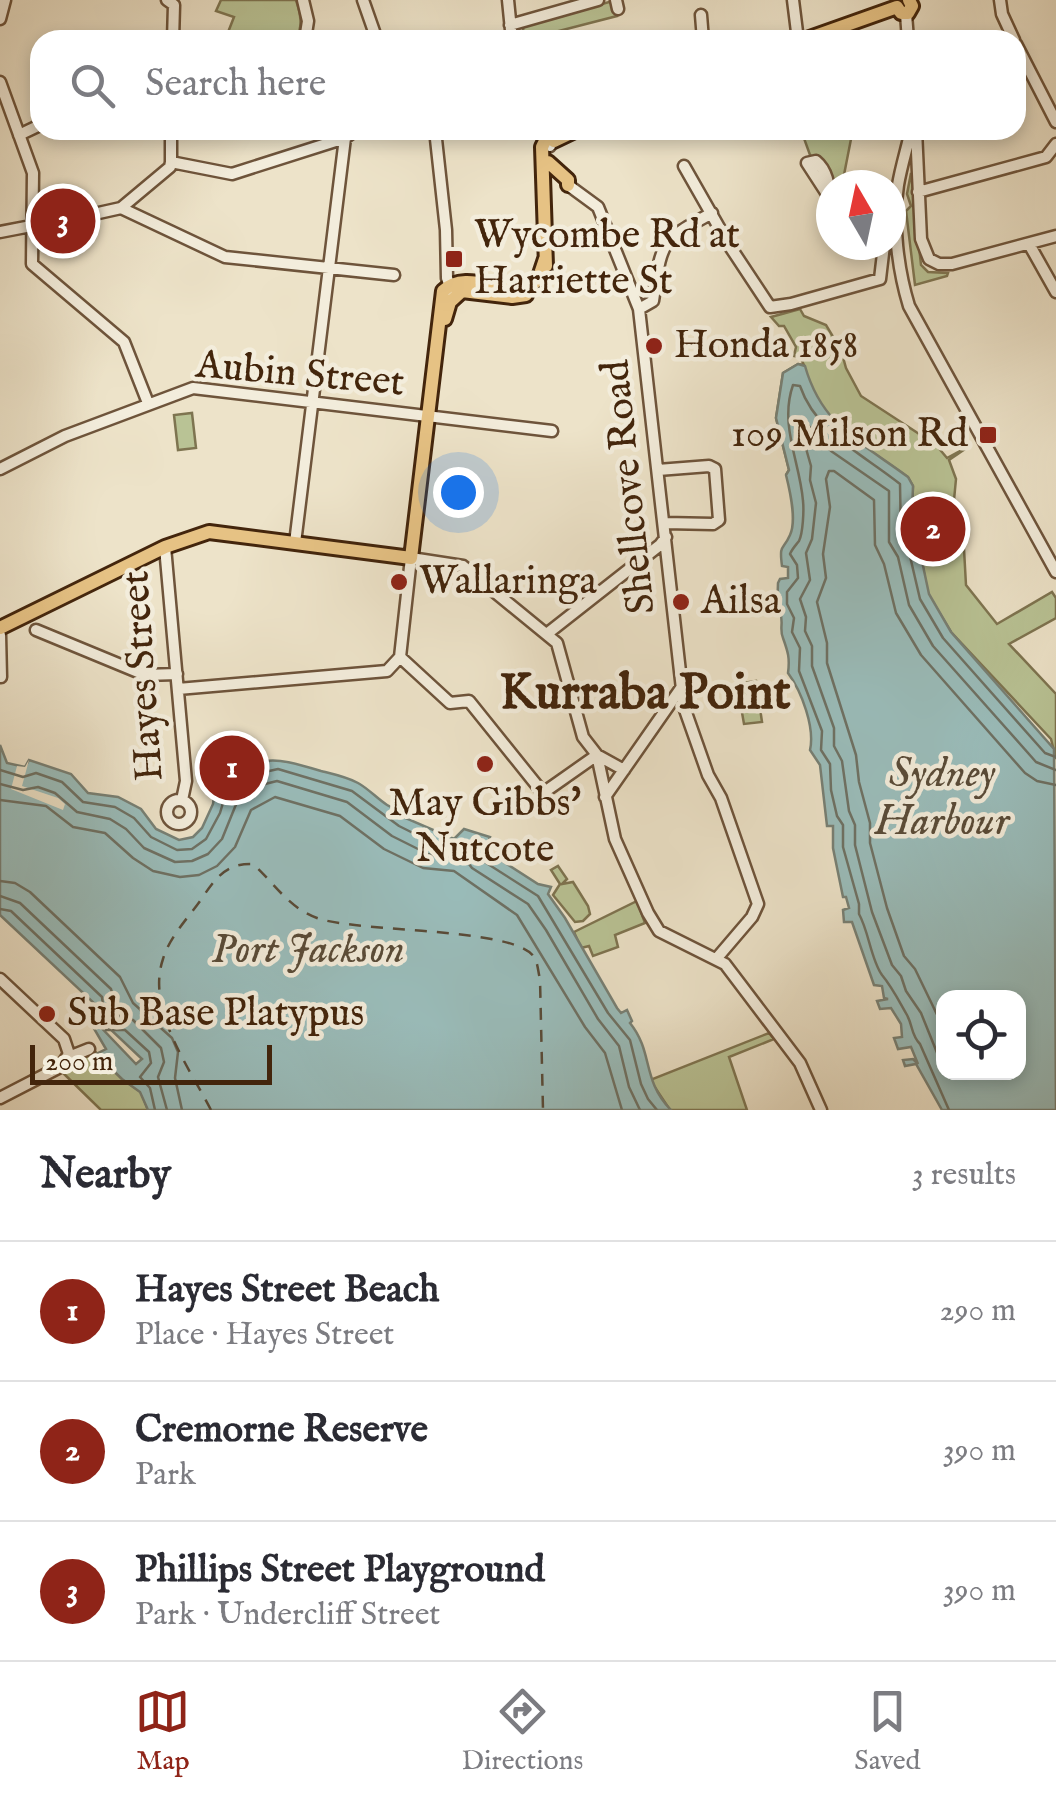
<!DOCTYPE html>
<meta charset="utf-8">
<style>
:root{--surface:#fff;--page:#f7f7f7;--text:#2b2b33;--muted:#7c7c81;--line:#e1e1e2;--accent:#8f2418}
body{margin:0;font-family:"IM FELL English",serif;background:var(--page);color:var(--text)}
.controls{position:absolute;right:30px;bottom:30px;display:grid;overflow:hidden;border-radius:20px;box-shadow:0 5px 15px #0003}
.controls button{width:90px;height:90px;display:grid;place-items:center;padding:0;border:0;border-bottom:2px solid var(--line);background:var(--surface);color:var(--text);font:50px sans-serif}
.compass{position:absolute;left:816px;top:170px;width:90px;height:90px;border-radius:50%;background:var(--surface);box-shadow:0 5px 15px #0003;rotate:351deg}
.scale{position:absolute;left:30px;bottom:25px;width:242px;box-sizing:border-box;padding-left:10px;border:5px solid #43250c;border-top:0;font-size:28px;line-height:35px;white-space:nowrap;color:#43250c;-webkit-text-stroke:8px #f3eddc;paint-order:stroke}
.you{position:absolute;left:458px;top:492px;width:35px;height:35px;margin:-25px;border:8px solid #fff;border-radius:50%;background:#1a73e8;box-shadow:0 0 0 15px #1a73e833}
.badge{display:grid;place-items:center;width:65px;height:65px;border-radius:50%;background:var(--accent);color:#fff;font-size:32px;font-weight:700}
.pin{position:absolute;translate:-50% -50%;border:5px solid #fff;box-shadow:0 2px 10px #0006}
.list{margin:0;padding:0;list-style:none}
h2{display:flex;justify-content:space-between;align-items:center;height:130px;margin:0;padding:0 40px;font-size:42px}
h2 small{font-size:32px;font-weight:400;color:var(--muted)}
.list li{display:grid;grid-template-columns:65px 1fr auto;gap:30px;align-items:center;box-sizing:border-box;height:140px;padding:0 40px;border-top:2px solid var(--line)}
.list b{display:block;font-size:38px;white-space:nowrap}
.list p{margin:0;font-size:32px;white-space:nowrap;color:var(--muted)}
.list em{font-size:32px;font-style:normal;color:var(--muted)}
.icon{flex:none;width:55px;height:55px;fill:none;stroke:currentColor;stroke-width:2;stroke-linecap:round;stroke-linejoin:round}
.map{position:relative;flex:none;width:1056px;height:1110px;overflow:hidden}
.search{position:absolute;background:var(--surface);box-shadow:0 5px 15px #0003;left:30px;right:30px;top:30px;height:110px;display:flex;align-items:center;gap:25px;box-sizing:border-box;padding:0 35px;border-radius:30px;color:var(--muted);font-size:38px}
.sheet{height:550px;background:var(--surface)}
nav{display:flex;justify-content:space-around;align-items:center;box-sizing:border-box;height:140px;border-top:2px solid var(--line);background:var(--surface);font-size:28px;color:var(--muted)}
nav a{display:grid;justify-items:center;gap:5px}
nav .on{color:var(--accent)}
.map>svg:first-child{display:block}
.green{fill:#b9c395;stroke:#7e7450;stroke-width:2.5}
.water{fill:#9abdbb;stroke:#778075;stroke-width:2.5;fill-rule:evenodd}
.pier{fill:#ede3c9}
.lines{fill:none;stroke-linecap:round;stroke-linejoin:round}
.shore{stroke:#6e7164;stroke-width:2.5}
.ferry{stroke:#594b38;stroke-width:2.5;stroke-dasharray:12 10;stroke-linecap:butt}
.minor-casing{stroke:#6e543b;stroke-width:15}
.major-casing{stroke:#43250c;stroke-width:18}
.minor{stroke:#f3eddc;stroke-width:10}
.major{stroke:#e6c284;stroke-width:12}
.poi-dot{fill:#8f2418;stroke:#f3eddc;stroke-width:4}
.labels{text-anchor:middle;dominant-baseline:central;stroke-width:9;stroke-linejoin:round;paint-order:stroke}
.poi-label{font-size:40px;fill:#43250c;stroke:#f3eddc;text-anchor:start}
.street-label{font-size:40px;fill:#43250c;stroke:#f3eddc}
.water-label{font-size:42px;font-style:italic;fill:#594b38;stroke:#f3eddc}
.district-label{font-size:50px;font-weight:bold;fill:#43250c;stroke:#f3eddc}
</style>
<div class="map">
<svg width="1056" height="1110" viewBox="0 0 1056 1110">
<rect width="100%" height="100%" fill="#ede3c9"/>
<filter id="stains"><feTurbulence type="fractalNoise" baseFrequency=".002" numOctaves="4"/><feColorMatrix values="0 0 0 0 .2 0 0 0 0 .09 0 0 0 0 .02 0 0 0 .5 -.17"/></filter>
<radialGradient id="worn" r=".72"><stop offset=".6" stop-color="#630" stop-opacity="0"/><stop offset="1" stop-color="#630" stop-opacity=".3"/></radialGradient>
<path class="green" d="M221 0H296C301 15 303 26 296 40H225L234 17 216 11Z
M609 2 614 3 617 16 524 40 523 27Z
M801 130H859L852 134 842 185H834L823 163 810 155Z
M911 173 921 265 928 272 948 273 947 276 915 285 906 211 911 206 907 194Z
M90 206 93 218 88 222 38 232V215Z
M800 309 804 316 826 325 841 350 846 368 861 396 936 445 947 458 971 445 949 460 956 479 952 521 964 549 966 585 997 624 1052 592 1056 598V618L1009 644 1056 694V759L1051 739 951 632 928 594 919 547 911 537 913 486 908 477 846 434 786 475 789 470 776 418 783 373 798 364 804 365 800 357 794 356 796 347 784 326H779L771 317Z
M192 413 196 448 178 450 174 415Z
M756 681 762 722 744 724 737 684Z
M558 866 567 879 562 884 573 882 588 906 590 914 583 921 575 922 553 895 560 884 551 870Z
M637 901 645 923 615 935 618 947 593 956 589 946 581 948 574 932Z
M769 1033 774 1039 729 1057 747 1110H670L650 1080Z
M88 1044 122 1079 141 1092 148 1110H101L61 1071 74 1052Z"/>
<path class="water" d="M798 364 805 366C822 426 861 442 908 477L913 486 911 537 919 547 929 594 951 632 1054 749 1056 1110H942L916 1064 905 1066 903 1060 913 1059 918 1064 911 1047 898 1049 894 1038 902 1037 901 1024 891 1008 880 1009 877 1001 888 999 884 998 882 986 874 985 852 922H844L843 910 849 908 846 897H843L833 848V826H827L820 765 810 750C815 728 802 692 788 673 790 658 788 652 783 638 779 629 784 622 780 612H777L778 583 780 579 788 578V567L782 566C779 543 783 551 790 535 797 520 790 491 786 475L789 470 776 418 783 373ZM944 998H1018V1072H944Z
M0 745 7 763 25 767 29 760 71 774 88 793 118 797 141 809 156 829 179 840 193 837 202 828 213 804 215 791C258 754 269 755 321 771 333 774 347 777 358 783 374 792 383 807 403 812V817L454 839 464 829 490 837 485 850 538 884 551 887 548 894 565 918 617 1008 621 1013 627 1010 632 1021 630 1023C654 1053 641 1079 671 1110H148L140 1092 122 1079 96 1054 106 1049 89 1020 91 1017 136 1064 142 1059 90 1010 95 1004 0 915Z"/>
<path class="pier" d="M29 760 22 786 58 798 65 804 63 810 11 789 17 766 25 767Z"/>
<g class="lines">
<path class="shore" d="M0 770 23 777 36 773 62 782 83 802 115 807 134 818 151 837 177 850 192 849 206 839 220 813 225 796 238 784 256 774 278 769 352 791 399 826 433 843 442 844 452 840 473 844 480 859 538 896 608 1013 630 1040 641 1084 648 1099 657 1110
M0 784 23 790 38 787 55 793 77 812 110 819 126 829 144 848 175 862 192 861 208 854 222 839 237 802 261 785 277 781 347 802 392 836 428 854 441 857 462 855 472 868 528 904 546 930 598 1019 619 1046 629 1087 640 1110
M0 800 46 806 73 827 105 833 133 858 153 871 180 877 199 875 217 866 235 847 251 810 275 797 340 816 384 849 423 868 454 871 517 915 585 1027 605 1053 622 1110
M0 881 15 883 30 892 120 977 133 1003 172 1038 178 1052 175 1078 182 1110
M0 896 20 903 111 989 118 1015 133 1020 161 1048 164 1062 158 1077 167 1110
M0 909 11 911 102 997 106 1030H125L149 1052 151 1063 140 1077 150 1088 155 1110
M944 1029 915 969 904 956 887 908 870 843V823L859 782 856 755 827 663V643L817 602 826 578 823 554 830 507 826 479 829 471H834L874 500 875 545 884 564 896 613 921 655 1025 773 1037 781 1056 785
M944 1070 921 1013 906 991 901 976 892 965 872 912 855 845V825L849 811 842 761 834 746V728L812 666V646L805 631 806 617 800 599 810 580 806 553 812 539 816 503 810 480 811 466 801 431 802 425H808L831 451 889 491V542L898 557 909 605 933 646 1036 762 1056 770
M949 1110 920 1044C911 1035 913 1026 907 1015 899 1001 892 987 882 975 871 960 869 932 859 914V904L843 847V825L837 816 831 790 830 764 821 750 822 731 799 671 800 648 792 632 794 618 787 604V592L798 578 797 565 790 554C792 549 796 545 799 541 803 533 804 510 803 501 800 462 779 425 793 385L800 386C816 433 864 455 900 484L901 539 909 552 920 599 943 638 1045 753 1056 757"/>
<path class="ferry" d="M211 1110C189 1067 146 1009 163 959 169 938 187 919 200 901 215 879 225 863 253 864 275 884 289 908 317 918 359 933 515 927 534 957 538 963 538 972 540 979L543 1110"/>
<defs>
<path id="minor" d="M167 0 174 5 173 40
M303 0 308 21 305 40
M363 0 377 40
M508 0 512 40
M616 0 618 9
M793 0 798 40
M1000 0 1002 14 1014 40
M906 14 908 40
M701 15 703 40
M0 19 5 0
M510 25 598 0
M1016 44 1056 122
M0 82 33 173 32 264 124 342 148 403
M435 130 446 230 447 278 452 292
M539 130 550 146
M911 130C907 148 901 167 898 185 892 223 898 270 909 306L1056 572
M916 130 921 239 929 259 939 264H952L1056 236
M19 135 40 125
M171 162 232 174 345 138 356 130
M171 162V130
M684 166 729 245 770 307 791 304 880 279 884 245
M568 185 598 207 639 309 684 707 708 775 721 798 758 904 752 917 717 958
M918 192 1046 157 1056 144
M830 198C829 185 827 170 816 161L807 163 831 200
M121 208 225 257 394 275
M94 214 121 208 170 167 171 162
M0 232 31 226
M1029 244 1056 292
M639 309 653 301C662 241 659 242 712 213
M0 469 65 436 193 388 552 431
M658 470 709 466 715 469 719 520 713 524 665 523
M295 543 345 138
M165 547 186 781 182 800
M36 630 145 675 177 674
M548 633 660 545 666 537
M0 635 1 677
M400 657 450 703 469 701 543 793 597 755 624 770
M178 689 387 671 400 657 411 558 463 566 557 643 583 737 597 755 615 839 648 913 659 931 725 964 800 1063 821 1110
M605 797 681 688
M167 812a12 12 0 1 1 24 0a12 12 0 1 1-24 0Z
M0 979 64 1039 69 1054 60 1067 0 1098
M69 1057 89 1049"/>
<path id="major" d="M897 7 901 13H908L912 6 909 0
M804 40 897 7
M554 141 577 130
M548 162 568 180V185
M546 266 542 147 547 137 558 130
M445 319 450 302 462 291 512 297 526 295
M0 628 165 547 209 532 411 558 443 291C470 266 511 304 538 280L545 259"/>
</defs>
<use href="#minor" class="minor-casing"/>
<use href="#major" class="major-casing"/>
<use href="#minor" class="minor"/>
<use href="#major" class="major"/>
</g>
<g class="poi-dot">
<rect x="444" y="249" width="20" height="20" rx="5"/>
<circle cx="654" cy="346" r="10"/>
<rect x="978" y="425" width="20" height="20" rx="5"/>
<circle cx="399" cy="582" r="10"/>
<circle cx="681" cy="602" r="10"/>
<circle cx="485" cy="764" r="10"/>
<circle cx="47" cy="1014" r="10"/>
</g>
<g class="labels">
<g class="poi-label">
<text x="474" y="236">Wycombe Rd at<tspan x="474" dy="46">Harriette St</tspan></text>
<text x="674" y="346">Honda 1858</text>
<text x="968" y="435" text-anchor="end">109 Milson Rd</text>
<text x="419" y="582">Wallaringa</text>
<text x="701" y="602">Ailsa</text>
<text x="485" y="804" text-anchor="middle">May Gibbs'<tspan x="485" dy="46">Nutcote</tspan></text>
<text x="67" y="1014">Sub Base Platypus</text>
</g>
<g class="street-label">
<text transform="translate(300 375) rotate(5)">Aubin Street</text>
<text transform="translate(630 487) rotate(-96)">Shellcove Road</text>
<text transform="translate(144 676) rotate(-94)">Hayes Street</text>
</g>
<g class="water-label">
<text x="942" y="774">Sydney<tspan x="942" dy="48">Harbour</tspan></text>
<text x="308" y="950">Port Jackson</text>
</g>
<g class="district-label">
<text x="645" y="694">Kurraba Point</text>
</g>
</g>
<rect width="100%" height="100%" filter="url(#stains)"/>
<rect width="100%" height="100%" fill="url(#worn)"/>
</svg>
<div class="controls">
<button><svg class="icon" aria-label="locate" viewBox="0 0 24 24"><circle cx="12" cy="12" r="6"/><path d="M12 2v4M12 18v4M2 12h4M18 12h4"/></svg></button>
</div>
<svg class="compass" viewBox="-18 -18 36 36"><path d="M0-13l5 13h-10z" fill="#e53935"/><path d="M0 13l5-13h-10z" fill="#7c7c81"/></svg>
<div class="scale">200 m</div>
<div class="you"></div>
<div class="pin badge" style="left:232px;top:768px">1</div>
<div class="pin badge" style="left:933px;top:529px">2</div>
<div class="pin badge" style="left:63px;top:221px">3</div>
<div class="search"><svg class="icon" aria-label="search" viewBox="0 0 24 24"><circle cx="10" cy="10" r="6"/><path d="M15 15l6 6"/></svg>Search here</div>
</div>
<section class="sheet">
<h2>Nearby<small>3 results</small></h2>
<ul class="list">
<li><span class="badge">1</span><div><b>Hayes Street Beach</b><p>Place · Hayes Street</p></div><em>290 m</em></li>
<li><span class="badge">2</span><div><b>Cremorne Reserve</b><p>Park</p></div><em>390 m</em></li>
<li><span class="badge">3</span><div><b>Phillips Street Playground</b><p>Park · Undercliff Street</p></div><em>390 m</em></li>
</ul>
</section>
<nav>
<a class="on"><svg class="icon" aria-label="map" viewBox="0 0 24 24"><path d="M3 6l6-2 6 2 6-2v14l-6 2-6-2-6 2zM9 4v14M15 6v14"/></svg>Map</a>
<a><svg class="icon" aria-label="directions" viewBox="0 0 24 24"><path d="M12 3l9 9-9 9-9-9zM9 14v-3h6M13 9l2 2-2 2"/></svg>Directions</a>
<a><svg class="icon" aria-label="saved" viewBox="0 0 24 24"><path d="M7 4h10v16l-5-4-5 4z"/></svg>Saved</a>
</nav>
